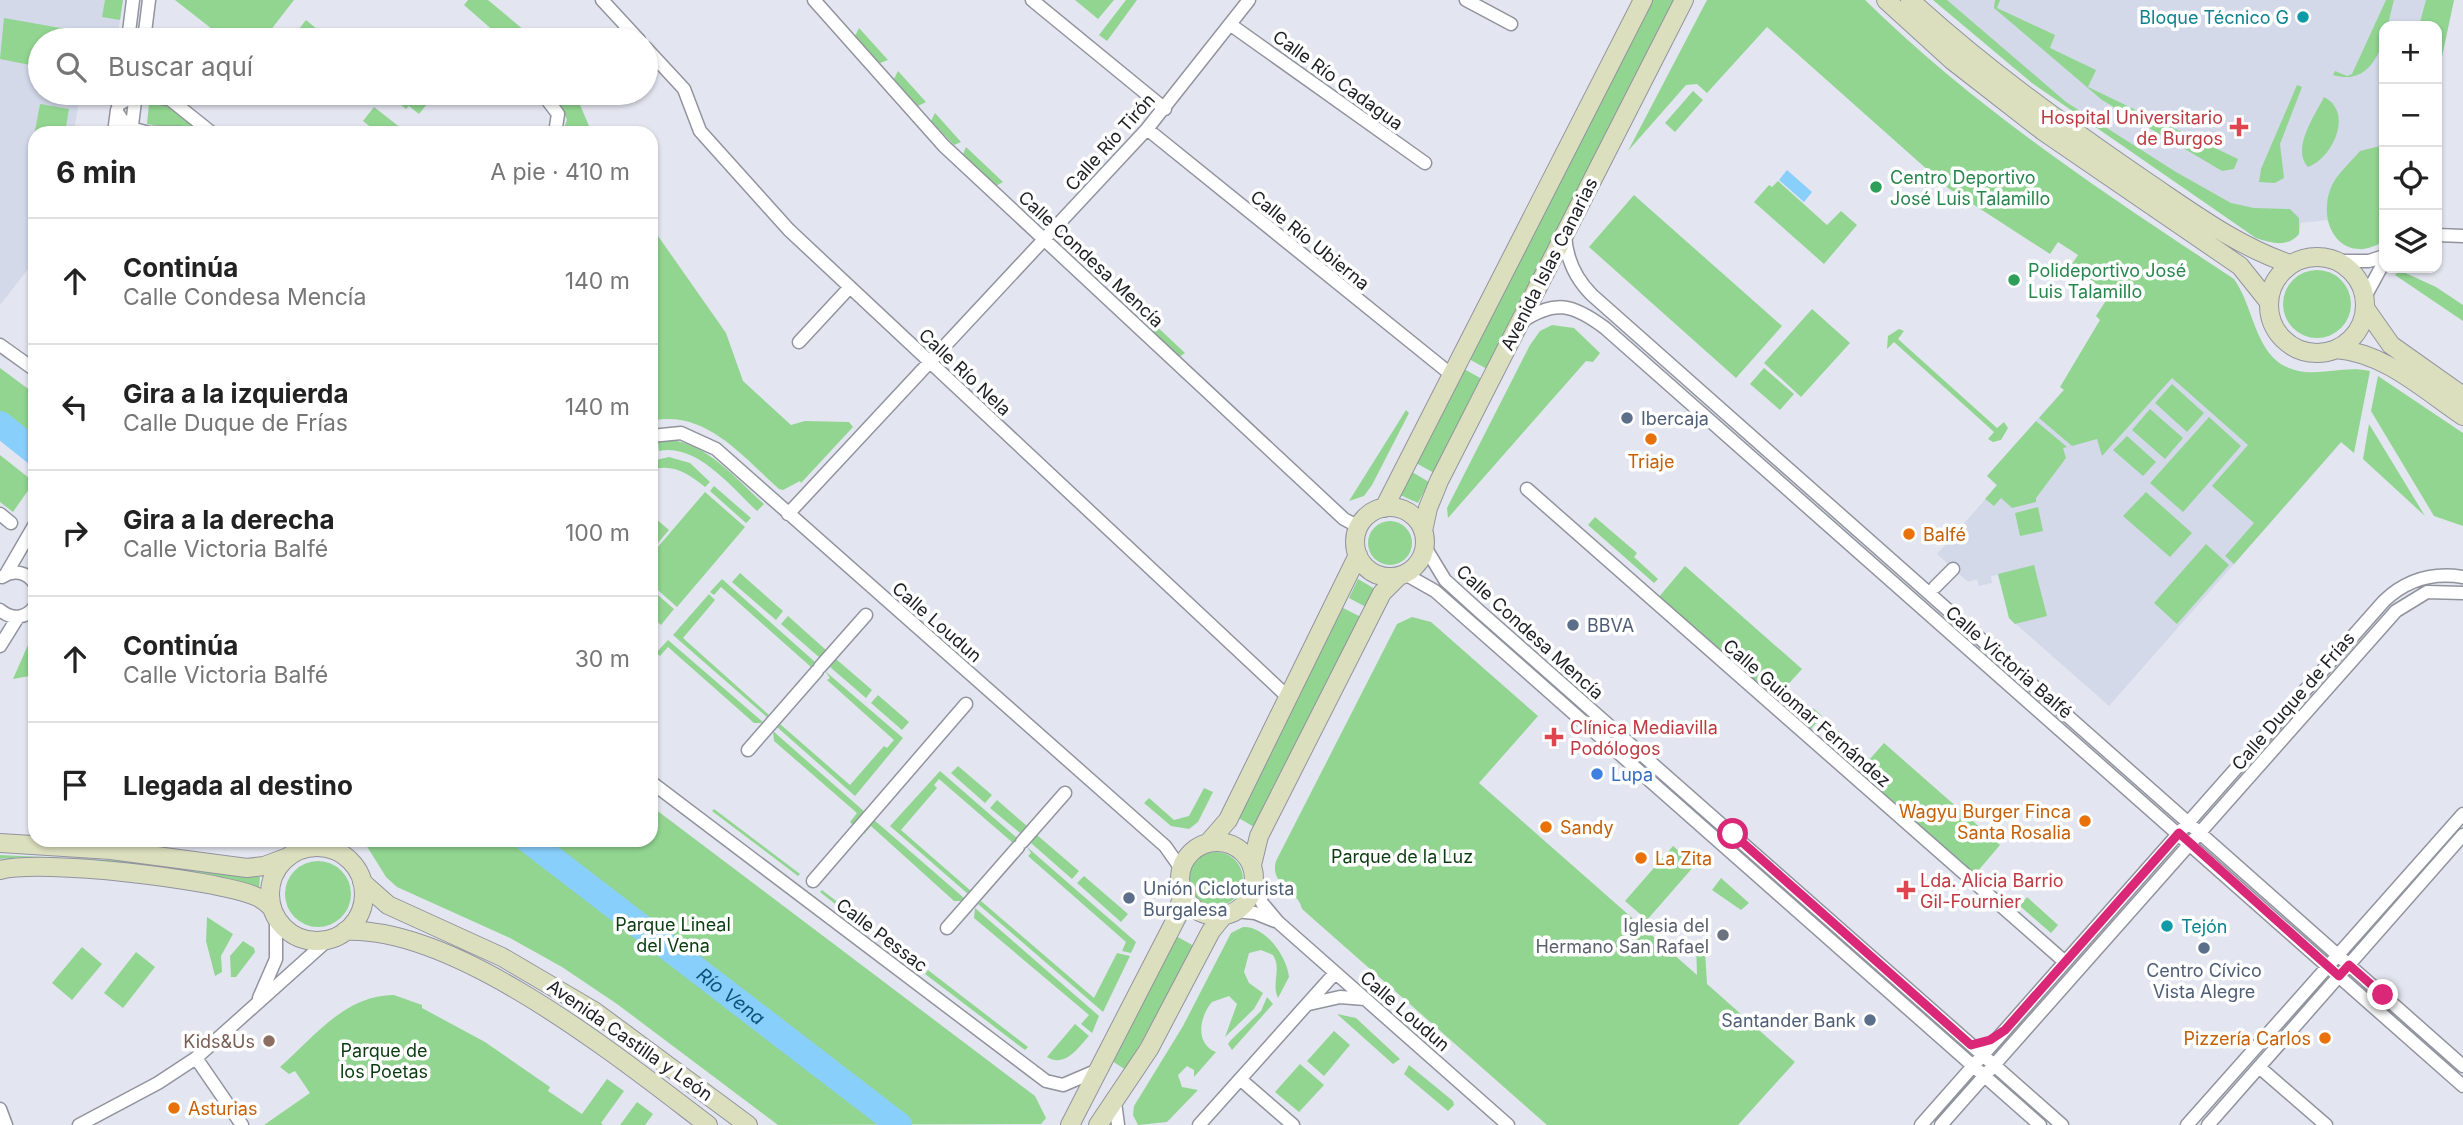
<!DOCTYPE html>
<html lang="es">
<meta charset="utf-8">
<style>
:root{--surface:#fff;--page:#f2f2f2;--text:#222;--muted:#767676;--line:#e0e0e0}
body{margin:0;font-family:Inter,sans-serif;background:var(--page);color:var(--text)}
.controls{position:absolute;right:21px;top:21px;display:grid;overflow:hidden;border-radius:14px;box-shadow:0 2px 5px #0004}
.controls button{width:63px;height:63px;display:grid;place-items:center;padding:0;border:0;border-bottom:2px solid var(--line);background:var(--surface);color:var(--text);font:35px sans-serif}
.stop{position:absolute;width:21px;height:21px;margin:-16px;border:5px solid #db2777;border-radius:50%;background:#fff}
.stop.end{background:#db2777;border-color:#fff;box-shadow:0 2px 7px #0008}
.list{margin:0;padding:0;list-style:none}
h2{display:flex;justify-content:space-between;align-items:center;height:91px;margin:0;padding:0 28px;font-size:30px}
h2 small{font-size:23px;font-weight:400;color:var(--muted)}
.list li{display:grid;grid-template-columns:46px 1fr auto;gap:21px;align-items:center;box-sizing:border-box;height:126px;padding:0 28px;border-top:2px solid var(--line)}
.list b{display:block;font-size:26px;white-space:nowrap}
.list p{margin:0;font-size:23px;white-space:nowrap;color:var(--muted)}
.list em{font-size:23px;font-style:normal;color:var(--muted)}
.icon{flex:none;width:38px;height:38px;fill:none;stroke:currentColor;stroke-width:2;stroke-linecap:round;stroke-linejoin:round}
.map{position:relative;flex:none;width:2463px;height:1125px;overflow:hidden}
.search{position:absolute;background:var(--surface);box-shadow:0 2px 5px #0004;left:28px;top:28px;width:630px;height:77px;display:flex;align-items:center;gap:18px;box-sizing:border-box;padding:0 24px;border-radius:38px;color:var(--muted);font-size:26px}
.panel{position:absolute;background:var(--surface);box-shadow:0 2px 5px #0004;left:28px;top:126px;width:630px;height:721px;border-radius:21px}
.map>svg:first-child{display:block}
.built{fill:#d4d9ea}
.green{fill:#91d591}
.water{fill:#89cffc}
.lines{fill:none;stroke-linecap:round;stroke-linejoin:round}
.river{stroke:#89cffc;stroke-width:26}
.street-casing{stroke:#91949e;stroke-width:15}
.secondary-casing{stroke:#91949e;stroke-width:20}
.street{stroke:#fff;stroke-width:12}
.secondary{stroke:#dcdfbe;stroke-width:18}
.route{stroke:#db2777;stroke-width:9}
.culture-dot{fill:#0f9aa8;stroke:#fff;stroke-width:2.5}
.health-dot{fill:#e0444e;stroke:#fff;stroke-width:2.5}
.leisure-dot{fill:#2e9e5b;stroke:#fff;stroke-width:2.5}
.service-dot{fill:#5c6f8a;stroke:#fff;stroke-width:2.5}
.food-dot{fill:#e8710a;stroke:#fff;stroke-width:2.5}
.shop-dot{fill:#3f7fe0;stroke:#fff;stroke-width:2.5}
.worship-dot{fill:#6b7280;stroke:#fff;stroke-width:2.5}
.education-dot{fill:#8d6e63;stroke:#fff;stroke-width:2.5}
.labels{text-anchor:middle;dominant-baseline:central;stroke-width:7;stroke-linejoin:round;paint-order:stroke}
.culture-label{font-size:18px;fill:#0d838f;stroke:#fff;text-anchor:end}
.street-label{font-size:18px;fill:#1e1f23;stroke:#fff}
.health-label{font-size:18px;fill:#be3a42;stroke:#fff;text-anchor:start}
.leisure-label{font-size:18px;fill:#27864d;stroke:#fff;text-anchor:start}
.service-label{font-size:18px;fill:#4e5e75;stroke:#fff;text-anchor:start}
.food-label{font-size:18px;fill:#c56008;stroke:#fff;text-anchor:start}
.shop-label{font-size:18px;fill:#366cbe;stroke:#fff;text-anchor:start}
.park-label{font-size:18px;fill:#0a3c0f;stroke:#fff}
.worship-label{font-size:18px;fill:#5b616d;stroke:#fff;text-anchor:end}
.education-label{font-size:18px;fill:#785e54;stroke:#fff;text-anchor:end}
.water-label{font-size:19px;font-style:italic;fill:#0b5479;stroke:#fff}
</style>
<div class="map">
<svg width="2463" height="1125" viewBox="0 0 2463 1125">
<rect width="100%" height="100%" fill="#e3e6f0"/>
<path class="built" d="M0 0H123L117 40H40V93H80L74 133H35V260L0 305Z
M1933 0H2454L2437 80V26H2384V241L2362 250 2343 244 2327 220 2301 223 2299 234 2289 242H2269L2256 238 2032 83Z
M2127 318 2346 437 2109 706 2009 618 1998 575 1991 576 1992 583 1979 586 1977 579 1968 582 1937 554 1997 486 1987 476Z"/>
<path class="green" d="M105 0H123L120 20 102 17Z
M175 0H294L263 40H226Z
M468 0H488L536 40H504L464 5Z
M1075 0H1114L1098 19Z
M1126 0H1137L1107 41 1099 35Z
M1652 0H1674L1487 369 1469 359Z
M1707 0H1865C1975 108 2105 194 2234 279 2257 311 2254 367 2305 372 2327 374 2347 366 2370 371L2354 453 2341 442 2234 564 2225 556 2254 523 2212 486 2248 445 2172 378 2102 456 2097 439 2072 446 2039 418 2064 390 2060 387 2100 320 2096 316 2111 293 2070 267 2078 255 2058 242 2050 254 1948 188 1767 27 1707 93 1697 84 1686 85 1628 151Z
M1933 0H1947L2066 102 2176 172 2231 203 2254 208 2290 209 2299 218V234C2287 248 2272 243 2256 238L2032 83Z
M1995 0H2000L1997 8 2055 35 2050 48 2096 70 2088 87 2238 159 2234 169 2222 171 2102 100 1994 8Z
M2386 0H2394C2386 29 2380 89 2333 75L2335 71 2347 76 2352 74Z
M2426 0H2454L2437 80V26H2419Z
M4 18 89 33 88 40H40V67L0 59Z
M306 20 329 39 328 40H302L295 34Z
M859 28 888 60 880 63 855 36Z
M898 71 926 102 918 106 894 79Z
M2297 85 2302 87 2280 144 2284 178 2275 183 2259 182 2261 169Z
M1693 91 1703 100 1675 132 1665 123Z
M386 93H436L419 114 409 106 406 109Z
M555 93H575L592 133H562L567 120Z
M2324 97C2354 112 2333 158 2308 167 2291 149 2315 115 2324 97Z
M156 102 172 108 204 133 147 124 149 103Z
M40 104 69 109 65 133H35V164L29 163Z
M374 107 406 132 405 133H378L363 121Z
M935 113 961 142 954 145 931 121Z
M2384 145V241C2345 266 2317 228 2330 190 2335 175 2350 163 2360 151Z
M966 147 1003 182 996 186 963 154Z
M1778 181 1827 225 1841 211 1857 225 1824 264 1754 202 1769 185 1772 187Z
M1634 195 1782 326 1736 378 1589 247Z
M651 226 726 333 743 381 791 425 805 421 849 422 853 427 801 483 800 481 783 490 779 489C742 456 705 409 651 421Z
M2283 304a34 34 0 1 1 68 0a34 34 0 1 1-68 0Z
M2399 270 2436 287 2463 305V321L2395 275Z
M1812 309 1850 343 1801 397 1764 363Z
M1151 321 1185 353 1179 357 1147 327Z
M1552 325 1574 328 1600 353 1593 362 1586 361 1448 518 1447 508 1530 345 1540 331Z
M1899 329 1904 331 1898 339 1997 428 2004 422 2008 428 2001 440 1993 442 1988 439 1994 432 1894 342 1887 349 1888 336Z
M0 368 35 394V438L0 411Z
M1764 368 1794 394 1780 410 1750 384Z
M1464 369 1482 379 1434 473 1416 463Z
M2378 376 2463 433V526L2434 516 2371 411Z
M2172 384 2204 413 2187 432 2155 403Z
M2150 409 2183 438 2165 459 2132 430Z
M1406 410 1409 413 1372 485 1364 496 1349 501Z
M2209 417 2241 446 2183 512 2150 483Z
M2036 421 2067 447 2063 448 2066 458 2036 498V502L2012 508 2001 498 1994 506 1985 499 1997 485 1987 476Z
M2369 424 2425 516 2363 459Z
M2127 436 2156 462 2143 476 2113 450Z
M670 440C708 444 736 479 764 504L757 511C732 488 697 443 659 451L658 441Z
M0 455 34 482 13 512 0 502Z
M669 457 690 463 710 482 705 487C689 474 673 463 651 470V461Z
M1412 472 1429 482 1418 503 1400 495Z
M714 486 751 518 746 523 710 491Z
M705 492 745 527 677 607 651 584V555Z
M2146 492 2192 533 2170 557 2123 516Z
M2038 507 2043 531 2020 536 2015 513Z
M1595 517 1637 553 1634 557 1658 579 1654 583 1588 525Z
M655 518 669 530 651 551V523Z
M1368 543a22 22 0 1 1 44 0a22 22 0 1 1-44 0Z
M2206 544 2229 565 2177 624 2154 603Z
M2034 565 2047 616 2015 624 2009 618 1998 574Z
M1685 566 1802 669 1774 700 1658 598Z
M740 573 783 611 776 620 732 582Z
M722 579 815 662 811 667 721 587 714 595 710 592Z
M1358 579 1375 589 1366 607 1349 598Z
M651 589 674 609 661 625 651 616Z
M709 594 715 600 683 638 770 716 768 718 673 635Z
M1343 608 1361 617 1254 827 1237 817Z
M788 616 826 650 820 658 781 624Z
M1412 617 1431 622 1538 716 1479 783 1697 975 1696 942 1705 951 1707 984 1795 1062 1738 1125H1547L1302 909C1298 889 1269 886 1276 861L1397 624Z
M35 640V675L13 679 28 645Z
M668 640 764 723H754L668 647 660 656 656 653Z
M836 659 872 690 866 698 830 667Z
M825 671 903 738 855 796 777 727 780 724 850 785 884 746 887 748 894 740 827 680 830 678Z
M878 695 909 722 902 730 871 703Z
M1792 697 1808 712 1813 708 1822 716 1810 730 1788 702Z
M1836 729 1844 736 1840 740 1857 755 1853 760 1824 743Z
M773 731 866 813 854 826 850 822 857 813 774 741Z
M1884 743 2000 845 1972 878 1855 776Z
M958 766 992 795 985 803 951 773Z
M940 771 1017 838 1013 843 939 779 934 785 937 788 901 830 971 891 968 894 890 826Z
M1204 788 1213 792 1198 822 1189 829 1171 826 1144 803 1149 798 1174 820 1189 816Z
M997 800 1027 826 1020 833 990 808Z
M651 806 1035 1096 1046 1118 1041 1124 778 1125 617 1004 562 967 510 938 397 887 386 877 363 840H651Z
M714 809 800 874 798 876 712 811Z
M873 819 964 898 962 901H954L871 826 864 834 861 832Z
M1037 835 1079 871 1072 879 1031 843Z
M1673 846 1695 865 1647 920 1625 901Z
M1027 847 1136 942 1131 953 1122 951 1126 942 1028 856 1031 853Z
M1189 879a27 27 0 1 1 54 0a27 27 0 1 1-54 0Z
M0 855 128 861 260 877 259 888C227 870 38 852 0 859Z
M285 894a33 33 0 1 1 66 0a33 33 0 1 1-66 0Z
M1084 876 1128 914 1121 922 1077 883Z
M1721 878 1749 903 1741 910 1712 890Z
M822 890 902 952 900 955 820 892Z
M2027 897 2058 925 2051 933 2020 906Z
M981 901 1094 998 1117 953 1130 956 1103 1012 978 904Z
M975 908 1099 1016 1092 1033 1081 1024 1089 1015 974 918Z
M207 917 233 934 221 956 222 972 215 976 206 941Z
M1243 927C1266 926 1287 957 1289 977L1278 998C1271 984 1282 969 1273 955L1261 950 1249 953 1244 972 1249 983 1263 993 1254 1009 1225 1037 1237 1004 1229 996 1212 1002C1199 1017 1195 1044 1216 1052L1194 1077V1070L1187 1066 1178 1075 1182 1087 1198 1090 1167 1122 1138 1125 1133 1115 1134 1106 1183 1026 1231 933Z
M1176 936 1194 946 1126 1070 1112 1061Z
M243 941 254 948 255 952 236 977H231L230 956Z
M82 947 102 964 72 1000 52 983Z
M136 952 155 967 123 1008 104 993Z
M928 970 1028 1047 1025 1050 925 974Z
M394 995 422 1005V1008L485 1042 550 1087 548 1091 582 1114 607 1079 624 1091 601 1123 603 1125H264L310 1093 295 1071 289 1074 280 1067C314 1037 345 995 394 995Z
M1267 997 1273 1004 1232 1050 1228 1044 1231 1040 1261 1011Z
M1337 1014 1356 1018 1400 1059 1393 1064Z
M1075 1024 1089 1036C1078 1048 1065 1068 1047 1057Z
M1334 1031 1350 1045 1324 1076 1307 1061Z
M1300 1064 1324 1085 1299 1112 1275 1092Z
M1409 1065 1453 1101 1454 1105 1448 1111 1404 1074Z
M637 1102 653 1114 645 1125H620Z"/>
<path class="water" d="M1787 170 1812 192 1804 202 1779 180Z"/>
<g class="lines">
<g class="river">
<path d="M0 424 35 452"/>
<path id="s1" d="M528 840 899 1125"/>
</g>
<defs>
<path id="street" d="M602 0 639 40
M814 0 944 146 1344 519 1359 527
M1032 0 1165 109
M1466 0 1511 24
M1231 25 1425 163
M128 40 133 0
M144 40 149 0
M646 48 684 89 700 131 789 230 1289 698
M162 93 212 133
M542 93 558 114 555 133
M118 105 136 94 170 99
M117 112 127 127 149 133
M1147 129 1453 376
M114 133 117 110
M131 133 136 93
M153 133H180
M1565 234C1566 259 1575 278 1592 295L2463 1066
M2437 235 2463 236
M2339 261H2369L2384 256
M2365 297 2384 262
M1521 322C1555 299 1573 304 1605 328L2463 1086
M799 342 850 287
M0 345 35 370
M651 436 681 433 716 449 1165 846 1182 870
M1527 489 2065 962
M0 514 11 523
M788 514 1147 129 1249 0
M1425 547 1445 580 1478 610 2062 1125
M6 574 35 524
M1405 574 1435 591 2040 1125
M2 577C14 569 27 572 35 584
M1935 587 1953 569
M0 610C12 620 26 619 35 606
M0 646 18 617
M820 667 866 615
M748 750 817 671
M651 782 1046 1081 1063 1085 1098 1070
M331 840 339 852
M1022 842 1065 793
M296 851 301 840
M1254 877 1262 903 1278 922 1508 1125
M813 881 966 704
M1235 911 1255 913 1275 921
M947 928 1018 847
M259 998 276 959V918
M1309 1004 1340 997 1365 999
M196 1058 242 1125
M2259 1067 2326 1125
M1240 1079 1293 1125
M1115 1102 1118 1125
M0 1109 6 1125
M79 1125 158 1083 196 1058 329 939
M1199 1125 1335 973
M1921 1125 2384 601C2406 580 2433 572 2463 577
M1941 1125 2396 611 2427 592 2463 593
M2187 1125 2463 814
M2208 1125 2463 835"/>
<path id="secondary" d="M1886 0 1953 61 2043 131 2240 266 2268 301
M1910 0C1984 68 2064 125 2147 182 2193 213 2237 246 2290 264
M2269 305a48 48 0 1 1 96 0a48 48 0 1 1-96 0Z
M2365 308 2391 345 2463 396
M2336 349C2385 353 2423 389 2463 416
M1355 542a35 35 0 1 1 70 0a35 35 0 1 1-70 0Z
M1384 508 1643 0
M1423 531 1428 508 1439 481 1684 0
M1180 879a37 37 0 1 1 74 0a37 37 0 1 1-74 0Z
M0 843 111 850 247 868 264 866 288 857
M1208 843 1228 820 1358 555
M270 894a47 47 0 1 1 94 0a47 47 0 1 1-94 0Z
M1252 865 1259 836 1382 593 1399 576
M0 870C42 859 213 879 255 896 261 898 267 903 272 908
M362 882 388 905 502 957 594 1011 748 1125
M345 931C457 926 621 1059 708 1125
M1070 1125 1177 917 1183 891
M1098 1125 1149 1049 1211 931 1224 915"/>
</defs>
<use href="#street" class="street-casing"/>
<use href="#secondary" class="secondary-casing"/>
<use href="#street" class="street"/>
<use href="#secondary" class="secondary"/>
</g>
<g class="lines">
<path class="route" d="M1733 834 1971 1045 1990 1040 2005 1030 2179 833 2339 976 2349 965 2383 995"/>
</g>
<g class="culture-dot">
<circle cx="2303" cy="17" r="7"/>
<circle cx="2167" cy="926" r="7"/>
</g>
<g class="health-dot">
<path d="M2235.5 116.5h7v7h7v7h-7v7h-7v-7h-7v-7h7z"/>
<path d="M1550.5 726.5h7v7h7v7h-7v7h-7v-7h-7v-7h7z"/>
<path d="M1902.5 879.5h7v7h7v7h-7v7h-7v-7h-7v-7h7z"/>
</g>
<g class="leisure-dot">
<circle cx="1876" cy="187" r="7"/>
<circle cx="2014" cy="280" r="7"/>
</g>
<g class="service-dot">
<circle cx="1627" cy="418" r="7"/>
<circle cx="1573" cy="625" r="7"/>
<circle cx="1129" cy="898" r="7"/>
<circle cx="2204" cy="948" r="7"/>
<circle cx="1870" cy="1020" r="7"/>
</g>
<g class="food-dot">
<circle cx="1651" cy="439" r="7"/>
<circle cx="1909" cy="534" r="7"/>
<circle cx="2085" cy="821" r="7"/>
<circle cx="1546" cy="827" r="7"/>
<circle cx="1641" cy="858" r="7"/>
<circle cx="2325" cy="1038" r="7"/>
<circle cx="174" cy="1108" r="7"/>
</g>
<circle class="shop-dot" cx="1597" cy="774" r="7"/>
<circle class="worship-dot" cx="1723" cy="935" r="7"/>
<circle class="education-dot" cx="269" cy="1041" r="7"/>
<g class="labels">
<g class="culture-label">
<text x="2289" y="17">Bloque Técnico G</text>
<text x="2181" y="926" text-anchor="start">Tejón</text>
</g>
<g class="street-label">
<text transform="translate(1338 80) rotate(36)">Calle Río Cadagua</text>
<text transform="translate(1110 142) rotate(-48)">Calle Río Tirón</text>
<text transform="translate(1310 240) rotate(39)">Calle Río Ubierna</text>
<text transform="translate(1091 259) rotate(43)">Calle Condesa Mencía</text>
<text transform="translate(1549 264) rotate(-63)">Avenida Islas Canarias</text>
<text transform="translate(965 372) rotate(43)">Calle Río Nela</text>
<text transform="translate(937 622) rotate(41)">Calle Loudun</text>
<text transform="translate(1530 632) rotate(42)">Calle Condesa Mencía</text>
<text transform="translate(2009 662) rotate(41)">Calle Victoria Balfé</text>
<text transform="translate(2293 701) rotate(-49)">Calle Duque de Frías</text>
<text transform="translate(1807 713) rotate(41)">Calle Guiomar Fernández</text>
<text transform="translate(882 935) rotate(37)">Calle Pessac</text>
<text transform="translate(1405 1011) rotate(41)">Calle Loudun</text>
<text transform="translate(630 1040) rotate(35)">Avenida Castilla y León</text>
</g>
<g class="health-label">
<text x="2223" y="117" text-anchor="end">Hospital Universitario<tspan x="2223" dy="21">de Burgos</tspan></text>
<text x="1570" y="727">Clínica Mediavilla<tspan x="1570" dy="21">Podólogos</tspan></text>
<text x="1920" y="880">Lda. Alicia Barrio<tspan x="1920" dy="21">Gil-Fournier</tspan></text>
</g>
<g class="leisure-label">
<text x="1890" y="177">Centro Deportivo<tspan x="1890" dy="21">José Luis Talamillo</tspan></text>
<text x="2028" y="270">Polideportivo José<tspan x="2028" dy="21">Luis Talamillo</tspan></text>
</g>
<g class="service-label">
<text x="1641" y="418">Ibercaja</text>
<text x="1587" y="625">BBVA</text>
<text x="1143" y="888">Unión Cicloturista<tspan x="1143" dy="21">Burgalesa</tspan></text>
<text x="2204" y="970" text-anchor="middle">Centro Cívico<tspan x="2204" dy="21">Vista Alegre</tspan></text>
<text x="1856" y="1020" text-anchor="end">Santander Bank</text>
</g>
<g class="food-label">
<text x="1651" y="461" text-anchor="middle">Triaje</text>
<text x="1923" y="534">Balfé</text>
<text x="2071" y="811" text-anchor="end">Wagyu Burger Finca<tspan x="2071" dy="21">Santa Rosalia</tspan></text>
<text x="1560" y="827">Sandy</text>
<text x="1655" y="858">La Zita</text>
<text x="2311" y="1038" text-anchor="end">Pizzería Carlos</text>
<text x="188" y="1108">Asturias</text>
</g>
<g class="shop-label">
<text x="1611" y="774">Lupa</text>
</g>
<g class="park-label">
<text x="1402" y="856">Parque de la Luz</text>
<text x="673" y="924">Parque Lineal<tspan x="673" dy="21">del Vena</tspan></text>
<text x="384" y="1050">Parque de<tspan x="384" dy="21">los Poetas</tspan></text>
</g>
<g class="worship-label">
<text x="1709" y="925">Iglesia del<tspan x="1709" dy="21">Hermano San Rafael</tspan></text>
</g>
<g class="education-label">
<text x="255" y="1041">Kids&amp;Us</text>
</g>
<g class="water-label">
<text stroke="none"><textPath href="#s1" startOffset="256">Río Vena</textPath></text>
</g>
</g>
</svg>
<div class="controls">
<button>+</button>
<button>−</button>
<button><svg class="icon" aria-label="locate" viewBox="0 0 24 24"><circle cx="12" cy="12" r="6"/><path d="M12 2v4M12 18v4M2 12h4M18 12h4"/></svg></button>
<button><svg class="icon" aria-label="layers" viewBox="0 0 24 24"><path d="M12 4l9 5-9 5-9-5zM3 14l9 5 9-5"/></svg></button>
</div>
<div class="stop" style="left:1733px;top:834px"></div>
<div class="stop end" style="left:2383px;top:995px"></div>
<div class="search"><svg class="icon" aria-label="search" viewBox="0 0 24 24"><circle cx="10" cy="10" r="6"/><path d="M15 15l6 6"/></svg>Buscar aquí</div>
<section class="panel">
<h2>6 min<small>A pie · 410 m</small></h2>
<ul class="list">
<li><svg class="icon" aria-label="ahead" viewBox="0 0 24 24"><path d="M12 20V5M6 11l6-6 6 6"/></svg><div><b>Continúa</b><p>Calle Condesa Mencía</p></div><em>140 m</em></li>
<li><svg class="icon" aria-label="left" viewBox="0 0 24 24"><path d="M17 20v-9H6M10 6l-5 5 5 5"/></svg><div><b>Gira a la izquierda</b><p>Calle Duque de Frías</p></div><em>140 m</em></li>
<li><svg class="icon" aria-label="right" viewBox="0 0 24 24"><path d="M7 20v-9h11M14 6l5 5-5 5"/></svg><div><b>Gira a la derecha</b><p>Calle Victoria Balfé</p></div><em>100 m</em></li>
<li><svg class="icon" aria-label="ahead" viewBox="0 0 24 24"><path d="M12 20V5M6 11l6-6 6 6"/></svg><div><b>Continúa</b><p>Calle Victoria Balfé</p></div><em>30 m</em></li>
<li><svg class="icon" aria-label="arrive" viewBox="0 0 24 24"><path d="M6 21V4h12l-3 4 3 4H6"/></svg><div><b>Llegada al destino</b></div></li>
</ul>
</section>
</div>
